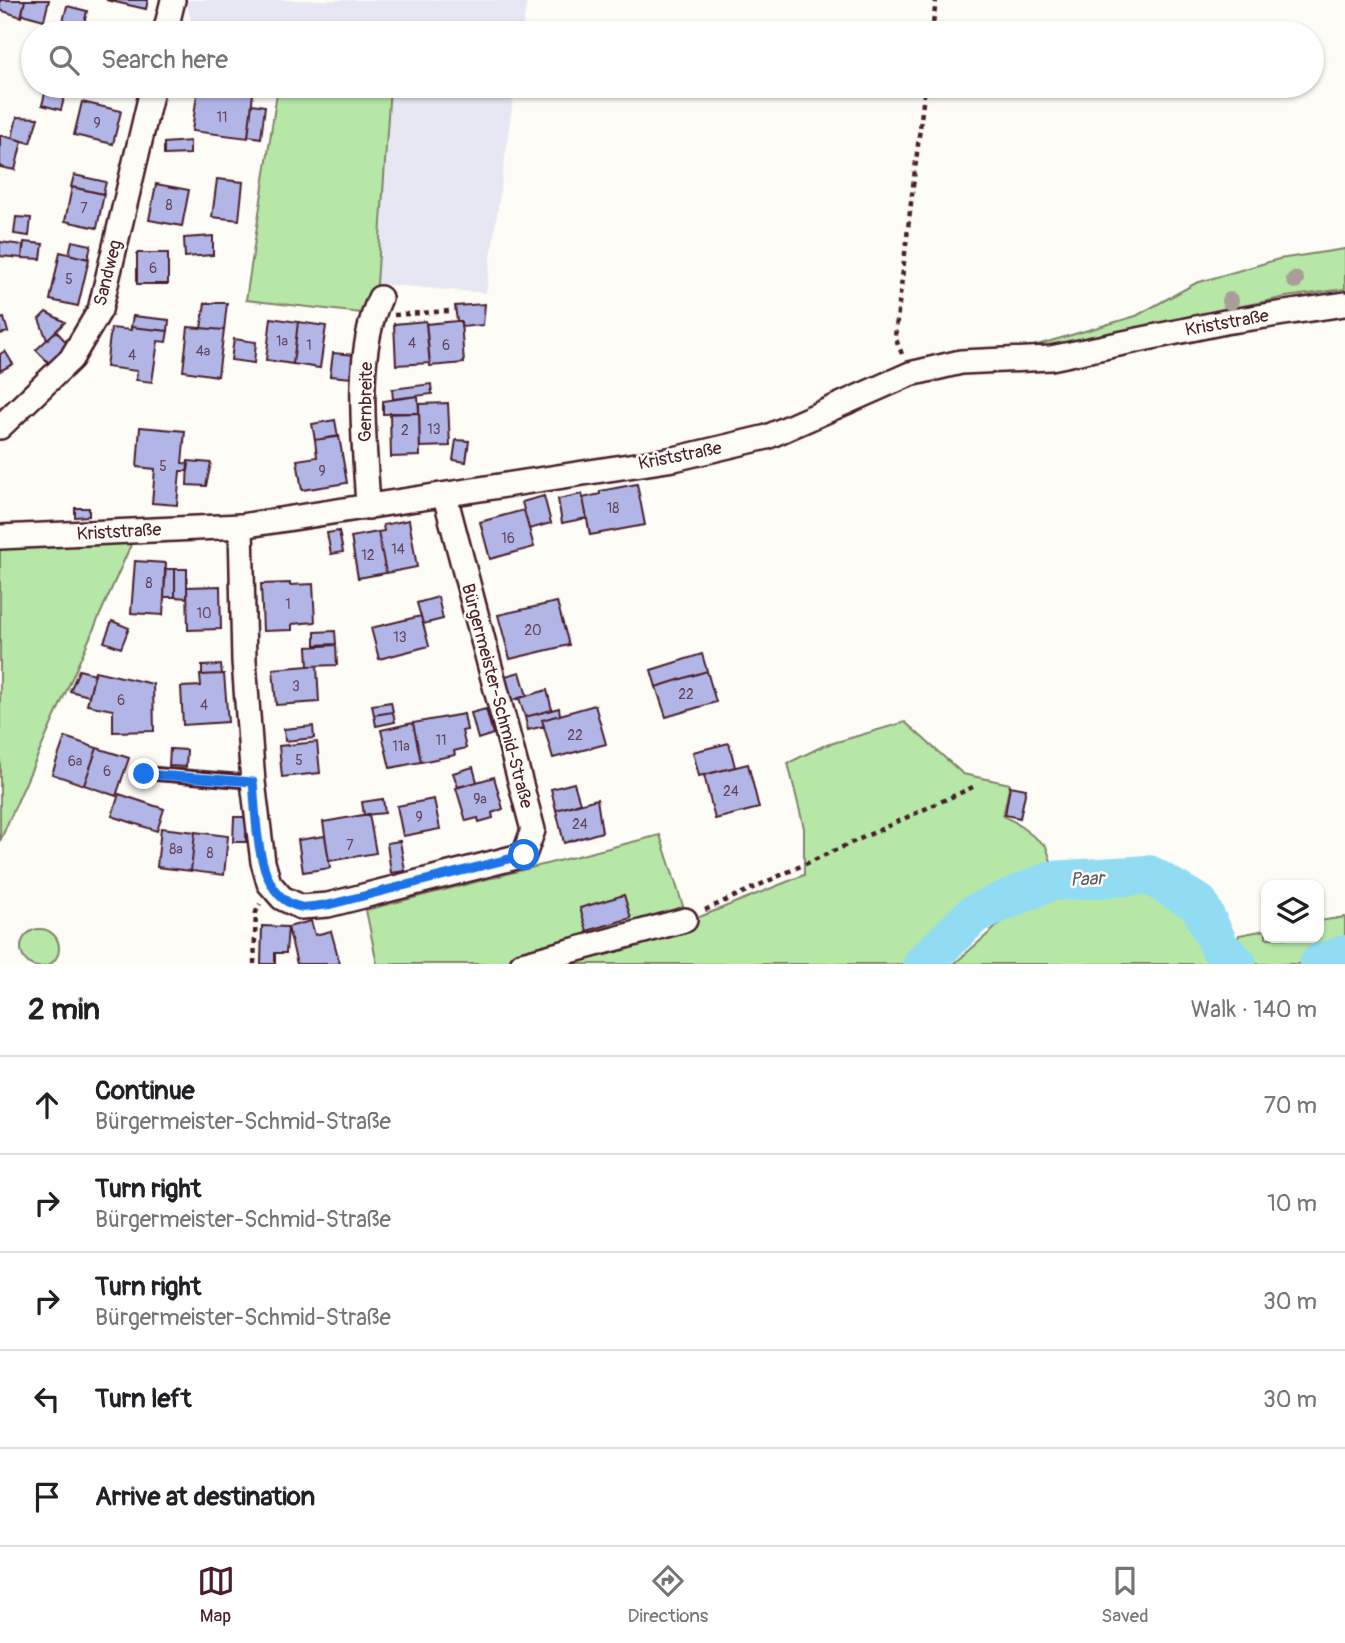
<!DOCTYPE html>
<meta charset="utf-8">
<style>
:root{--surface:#fff;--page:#f6f6f6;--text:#202124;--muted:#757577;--line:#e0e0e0;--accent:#4a1f2b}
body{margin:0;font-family:Pangolin,sans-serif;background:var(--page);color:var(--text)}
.controls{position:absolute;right:21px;bottom:21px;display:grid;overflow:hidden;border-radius:14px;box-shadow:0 2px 5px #0004}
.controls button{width:63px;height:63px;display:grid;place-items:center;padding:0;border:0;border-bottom:2px solid var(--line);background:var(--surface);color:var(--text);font:35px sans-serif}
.stop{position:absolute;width:21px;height:21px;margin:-16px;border:5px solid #1a73e8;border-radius:50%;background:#fff}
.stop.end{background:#1a73e8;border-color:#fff;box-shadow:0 2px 7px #0008}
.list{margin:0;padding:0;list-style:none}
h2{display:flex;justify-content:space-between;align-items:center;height:91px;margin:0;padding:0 28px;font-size:30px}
h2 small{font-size:23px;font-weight:400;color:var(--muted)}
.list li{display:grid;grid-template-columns:46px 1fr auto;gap:21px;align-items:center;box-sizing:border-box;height:98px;padding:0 28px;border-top:2px solid var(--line)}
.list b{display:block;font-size:26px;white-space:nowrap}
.list p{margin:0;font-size:23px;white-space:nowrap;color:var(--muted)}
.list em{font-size:23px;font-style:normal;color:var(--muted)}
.icon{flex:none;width:38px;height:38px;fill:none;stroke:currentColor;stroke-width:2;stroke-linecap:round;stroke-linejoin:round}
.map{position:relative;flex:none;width:1345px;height:964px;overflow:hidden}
.search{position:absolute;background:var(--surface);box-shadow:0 2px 5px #0004;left:21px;right:21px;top:21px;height:77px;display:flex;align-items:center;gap:18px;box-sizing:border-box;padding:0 24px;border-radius:38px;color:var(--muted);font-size:26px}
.sheet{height:581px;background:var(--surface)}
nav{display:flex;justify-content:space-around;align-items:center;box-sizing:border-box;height:98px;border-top:2px solid var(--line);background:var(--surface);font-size:19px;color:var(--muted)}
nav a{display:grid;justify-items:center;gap:4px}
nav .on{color:var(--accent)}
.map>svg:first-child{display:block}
.built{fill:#e6e7f2}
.green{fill:#b6e7a7;stroke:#808369;stroke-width:2}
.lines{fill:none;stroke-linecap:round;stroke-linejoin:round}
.river{stroke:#92dcf3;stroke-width:40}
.building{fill:#b2b6e7;stroke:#4a1f2b;stroke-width:2}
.service-casing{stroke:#4a1f2b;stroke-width:16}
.minor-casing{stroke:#4a1f2b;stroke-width:28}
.path{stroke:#4a1f2b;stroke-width:4.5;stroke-dasharray:5 5;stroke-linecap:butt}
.service{stroke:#fdfcf7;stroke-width:10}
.minor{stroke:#fdfcf7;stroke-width:23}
.tree{fill:#a99e98}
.route{stroke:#1a73e8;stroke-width:9}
.labels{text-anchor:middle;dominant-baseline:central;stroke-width:5;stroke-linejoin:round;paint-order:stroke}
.number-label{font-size:14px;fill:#64455a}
.street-label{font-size:18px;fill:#4a1f2b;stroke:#fdfcf7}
.water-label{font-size:19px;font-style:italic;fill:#605867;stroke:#fdfcf7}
</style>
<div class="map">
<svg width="1345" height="964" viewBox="0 0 1345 964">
<rect width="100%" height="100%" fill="#fdfcf7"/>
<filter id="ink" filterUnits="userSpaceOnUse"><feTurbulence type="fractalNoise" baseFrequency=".0143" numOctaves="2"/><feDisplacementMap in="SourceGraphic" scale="14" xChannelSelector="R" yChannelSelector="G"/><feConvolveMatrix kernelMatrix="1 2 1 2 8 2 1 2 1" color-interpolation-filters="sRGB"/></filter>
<g filter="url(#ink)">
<path class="built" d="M186 0H527L522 33H197L194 32Z
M390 86H515L486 293 377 284Z"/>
<path class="green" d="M278 86H390L377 284 361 313 246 300Z
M1345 249V289L1286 297 1184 318 1083 342 1027 348 1136 316 1196 283 1279 259Z
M133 540 0 841V544Z
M905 722 963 774 1010 784 1003 816 1015 822 1046 846 1053 867 973 905 912 964H553L692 920 804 875V828L788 763 823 746Z
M660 835 685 912 499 964H377L366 910Z
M1101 884 1152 886 1184 906 1201 938 1209 964H954L1014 911 1053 890Z
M1345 917V964H1230L1239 935 1266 930V938H1319V921Z
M21 948a19 19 0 1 1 38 0a19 19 0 1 1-38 0Z"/>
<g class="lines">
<path class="river" d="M923 964 974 914 1050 881 1149 875 1199 904 1220 948 1237 964
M1319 964 1345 955"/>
</g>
<path class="building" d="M0 0H25L21 17 0 10Z
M25 0H49L44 20 22 14Z
M106 0H148L146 9Z
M67 6 87 11 82 33H60Z
M97 26 128 33H95Z
M47 86H67L61 110 42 105Z
M198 86 253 93 248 138 192 131Z
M82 102 121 111 113 144 74 135Z
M252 104 265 106 261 138 248 136Z
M17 117 38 118 30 143 12 138Z
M0 135 22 141 15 170 0 167Z
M190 141V154L164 155V143Z
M74 175 106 182 103 194 71 187Z
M217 179 243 182 239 220 212 217Z
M156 184 189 190 182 226 149 220Z
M72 187 104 194 97 228 65 221Z
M16 217 31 218 29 236 14 234Z
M213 236V255L185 257 184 238Z
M72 241 91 245 88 259 69 254Z
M0 242 23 245 22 258 0 256Z
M24 242 43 244 41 259 22 258Z
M60 252 89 259 78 306 50 300Z
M137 253H168V284H137Z
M205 303H227L224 330 201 328Z
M485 304 483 325 461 327V321H457L455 306Z
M46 312 65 322 47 340 39 319Z
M133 316 169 320 168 331 131 327Z
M4 318 8 332 0 334V319Z
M271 318 298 322 293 364 266 360Z
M426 321 430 363 396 365 394 324Z
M457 321H461L464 363 430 366 426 324Z
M298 322 326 326 320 368 293 364Z
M131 327 168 331 166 342 158 341 152 382 136 380 137 371 106 367 111 328 131 330Z
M188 327 224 330 218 376 183 371Z
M56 331 69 345 49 363 36 350Z
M234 339 256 342 254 363 231 360Z
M5 351 13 364 0 371V354Z
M333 353 355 355 352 378 330 376Z
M431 384 432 394 393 399 392 389Z
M418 396 419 413 383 414V401Z
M448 403 450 446 420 447 419 404Z
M390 413H419L420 456 391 457Z
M335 420 338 437 315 440 312 424Z
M140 427 185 431 182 463 189 464 188 471H180L177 505 152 503 155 469 137 467Z
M339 436 347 483 302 490 297 460 317 457 315 440Z
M456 440 469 441 466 462 453 460Z
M188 461 211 463 206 486 187 485Z
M637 484 645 525 590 535 583 498 600 494V491Z
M582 494 587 518 562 523 558 499Z
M544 496 551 523 529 529 522 502Z
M75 508H89V516L75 517Z
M524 510 534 547 490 559 480 522Z
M409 520 417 567 386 573 378 532 384 531 383 525Z
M339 531 343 552 331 554 327 533Z
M378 532 386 573 358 578 351 537Z
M135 561 166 563 163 615 131 613Z
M165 569H175V597H164Z
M175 569H187V598L175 597Z
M290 583V585L313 584 315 622 292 624V630L263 631 261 584Z
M220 586 221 629 188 630 187 587Z
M438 597 443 619 423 624 417 603Z
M557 602 569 645 510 659 498 615Z
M421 616 429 646 379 659 371 628Z
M112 621 129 628 121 648 104 642Z
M335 631 336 644 315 645V632Z
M336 645 337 665 308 666 307 647Z
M702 654 707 671 656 687 651 670Z
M221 665 222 674 202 675V666Z
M308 666H317L319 702 276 705 273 669Z
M79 670 95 674 89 696 70 691Z
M95 671 153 684 154 731 113 732V710L87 705Z
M707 671 716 702 666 717 656 687Z
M520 672 527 696 509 701 502 677Z
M222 674H224L228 722 183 725 181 687 201 686 200 675Z
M547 690 552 710 525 717 519 698Z
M391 702 393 712 374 715 372 705Z
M595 705 606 744 553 758 542 720Z
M559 708 560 715 542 720 544 726 528 730 525 717Z
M486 709 493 734 478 739 471 713Z
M393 712 395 722 376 726 374 715Z
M464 714 467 730 462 731 466 748 454 751 455 755 421 762 413 723Z
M413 723 421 762 390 768 381 730Z
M313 726 314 738 285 741 284 729Z
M65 737 97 748 84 785 52 774Z
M317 742 320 773 282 777 279 746Z
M729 743 735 767 699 776 693 752Z
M97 748 129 758 116 796 84 785Z
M170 749 187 750 186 767 169 766Z
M748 764 759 808 715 819 704 775Z
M473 767 477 782 458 787 453 773Z
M494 777 503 809 492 813 493 818 479 822 478 818 466 821 456 788Z
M574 783 580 803 556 810 551 789Z
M1010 786 1026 789 1020 818 1005 815Z
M119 794 164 809 157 831 112 816Z
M383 799 385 813 364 815 362 802Z
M434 799 440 829 403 836 397 806Z
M597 799 602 832 564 843 556 810Z
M369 814 376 853 329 861 323 822Z
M234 817H246V842H233Z
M161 828 195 832 191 871 157 867Z
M195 832 228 836 224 875 191 871Z
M325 836 330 868 303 872 298 840Z
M400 841 405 871 391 873 387 843Z
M624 895 631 918 587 931 580 908Z
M311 921 315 935 331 931 340 964H297L288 927Z
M262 926 288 927 286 953H275V964H261Z"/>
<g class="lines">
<defs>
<path id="service" d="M144 773 253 782"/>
<path id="minor" d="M165 33 173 0
M0 427 71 359 100 310 153 86
M368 507C365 443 353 357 380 298
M241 526 244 661 253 782 263 862 269 883 282 898 301 907 328 905 524 855 533 830 445 496
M0 537 241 526 674 459 767 437 910 374 961 362 1051 358 1225 322 1345 304
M522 964 685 920"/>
</defs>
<use href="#service" class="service-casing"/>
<use href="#minor" class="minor-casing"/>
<path class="path" d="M932 33 936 0
M394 315 449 311
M902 354 895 337 925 86
M705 910 973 787
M254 964 256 912 260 904"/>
<use href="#service" class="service"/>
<use href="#minor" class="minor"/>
</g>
<g class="tree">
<circle cx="1295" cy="280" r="9"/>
<circle cx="1230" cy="301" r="9"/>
</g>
</g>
<g class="lines" filter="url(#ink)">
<path class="route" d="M144 774 253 782C257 819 254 898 301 907 309 908 320 905 328 905L524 855"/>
</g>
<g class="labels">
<g class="number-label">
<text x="222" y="117">11</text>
<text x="97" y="123">9</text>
<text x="169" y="205">8</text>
<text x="84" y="208">7</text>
<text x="153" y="268">6</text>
<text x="69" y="279">5</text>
<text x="282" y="341">1a</text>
<text x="412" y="343">4</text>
<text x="309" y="345">1</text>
<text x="446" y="345">6</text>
<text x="203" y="351">4a</text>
<text x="132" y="355">4</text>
<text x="434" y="429">13</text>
<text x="405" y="430">2</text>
<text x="163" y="466">5</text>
<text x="322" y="471">9</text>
<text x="613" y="508">18</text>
<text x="508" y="538">16</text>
<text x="398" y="549">14</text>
<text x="368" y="555">12</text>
<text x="149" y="583">8</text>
<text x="288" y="604">1</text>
<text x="204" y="613">10</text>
<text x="533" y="630">20</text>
<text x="400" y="637">13</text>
<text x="296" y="686">3</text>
<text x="686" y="694">22</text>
<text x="121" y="700">6</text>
<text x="204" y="705">4</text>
<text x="575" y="735">22</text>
<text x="441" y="740">11</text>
<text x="401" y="746">11a</text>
<text x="299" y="760">5</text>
<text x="75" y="761">6a</text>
<text x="107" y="771">6</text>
<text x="731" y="791">24</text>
<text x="480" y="799">9a</text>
<text x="419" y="817">9</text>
<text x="580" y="824">24</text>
<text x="350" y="845">7</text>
<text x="176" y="849">8a</text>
<text x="210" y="853">8</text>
</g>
<g class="street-label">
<text transform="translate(108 273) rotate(-76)">Sandweg</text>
<text transform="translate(1227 323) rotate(-10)">Kriststraße</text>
<text transform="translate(366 402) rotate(-89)">Gernbreite</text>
<text transform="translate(680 456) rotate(-11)">Kriststraße</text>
<text transform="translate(119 532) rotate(-3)">Kriststraße</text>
<text transform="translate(497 696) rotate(75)">Bürgermeister-Schmid-Straße</text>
</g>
<g class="water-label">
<text transform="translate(1087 879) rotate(-3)">Paar</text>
</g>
</g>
</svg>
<div class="controls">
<button><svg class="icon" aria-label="layers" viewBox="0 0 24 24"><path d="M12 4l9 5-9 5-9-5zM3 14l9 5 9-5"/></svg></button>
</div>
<div class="stop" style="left:524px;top:855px"></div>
<div class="stop end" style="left:144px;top:774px"></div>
<div class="search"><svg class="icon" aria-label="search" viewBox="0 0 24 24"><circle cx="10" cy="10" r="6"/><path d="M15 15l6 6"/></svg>Search here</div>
</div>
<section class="sheet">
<h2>2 min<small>Walk · 140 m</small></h2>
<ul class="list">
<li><svg class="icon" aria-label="ahead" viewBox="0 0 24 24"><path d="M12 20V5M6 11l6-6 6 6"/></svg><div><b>Continue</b><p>Bürgermeister-Schmid-Straße</p></div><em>70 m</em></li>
<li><svg class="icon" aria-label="right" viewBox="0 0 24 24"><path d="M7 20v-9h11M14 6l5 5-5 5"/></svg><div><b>Turn right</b><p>Bürgermeister-Schmid-Straße</p></div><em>10 m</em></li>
<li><svg class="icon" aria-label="right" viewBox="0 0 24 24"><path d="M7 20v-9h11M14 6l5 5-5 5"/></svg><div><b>Turn right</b><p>Bürgermeister-Schmid-Straße</p></div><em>30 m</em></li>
<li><svg class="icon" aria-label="left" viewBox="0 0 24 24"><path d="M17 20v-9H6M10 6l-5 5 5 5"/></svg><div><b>Turn left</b></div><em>30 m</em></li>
<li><svg class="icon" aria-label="arrive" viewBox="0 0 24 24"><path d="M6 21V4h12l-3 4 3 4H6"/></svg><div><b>Arrive at destination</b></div></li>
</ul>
</section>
<nav>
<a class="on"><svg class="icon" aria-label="map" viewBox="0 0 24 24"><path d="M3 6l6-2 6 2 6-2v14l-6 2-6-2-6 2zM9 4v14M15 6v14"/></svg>Map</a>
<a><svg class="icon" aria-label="directions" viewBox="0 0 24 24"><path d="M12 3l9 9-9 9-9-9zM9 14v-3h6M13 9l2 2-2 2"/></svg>Directions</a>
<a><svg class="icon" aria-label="saved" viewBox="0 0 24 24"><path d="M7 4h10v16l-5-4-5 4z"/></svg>Saved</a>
</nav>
